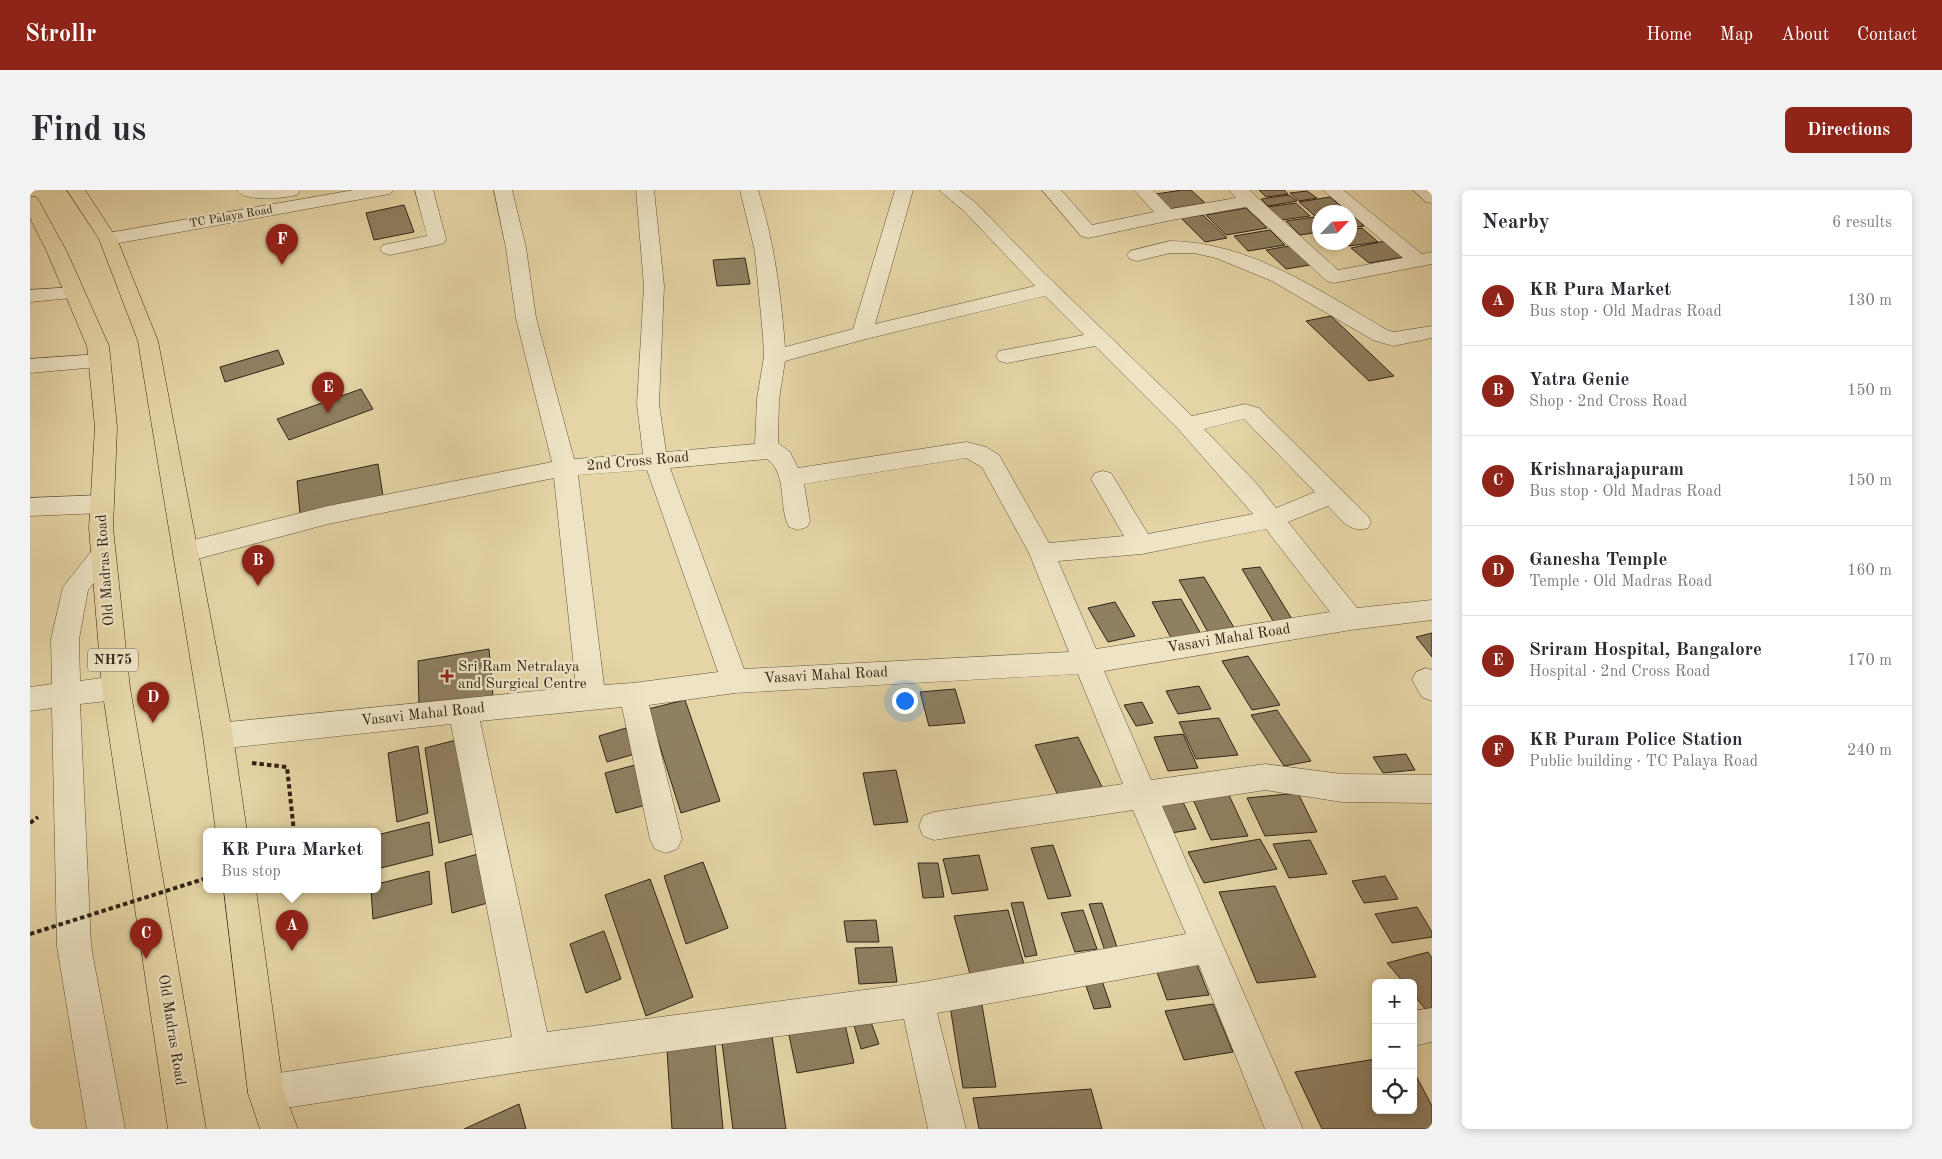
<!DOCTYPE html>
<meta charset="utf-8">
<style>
:root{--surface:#fff;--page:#f2f2f3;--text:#2b2b33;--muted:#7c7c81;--line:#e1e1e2;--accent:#8f2418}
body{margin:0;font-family:"Old Standard TT",serif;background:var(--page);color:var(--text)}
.controls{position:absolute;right:15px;bottom:15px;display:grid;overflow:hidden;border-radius:8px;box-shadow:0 2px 8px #0003}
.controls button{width:45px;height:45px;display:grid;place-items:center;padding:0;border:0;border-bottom:1px solid var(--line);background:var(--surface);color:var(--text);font:25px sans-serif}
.compass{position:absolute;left:1282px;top:15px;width:45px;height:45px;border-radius:50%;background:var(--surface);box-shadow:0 2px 8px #0003;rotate:65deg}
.you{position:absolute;left:874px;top:510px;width:18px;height:18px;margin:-12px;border:4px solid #fff;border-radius:50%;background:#1a73e8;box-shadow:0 0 0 8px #1a73e833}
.badge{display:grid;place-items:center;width:32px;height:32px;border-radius:50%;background:var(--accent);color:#fff;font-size:16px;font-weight:700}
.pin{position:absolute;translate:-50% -41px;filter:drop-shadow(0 1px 2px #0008)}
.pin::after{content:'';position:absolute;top:26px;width:18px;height:15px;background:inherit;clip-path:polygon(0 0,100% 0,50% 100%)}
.popup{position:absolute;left:173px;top:638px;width:178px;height:65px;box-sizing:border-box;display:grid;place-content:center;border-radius:8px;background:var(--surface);filter:drop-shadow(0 1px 4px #0005);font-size:16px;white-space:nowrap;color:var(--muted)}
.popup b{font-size:19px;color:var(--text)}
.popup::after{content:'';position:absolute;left:50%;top:100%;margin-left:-10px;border:10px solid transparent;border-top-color:var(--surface)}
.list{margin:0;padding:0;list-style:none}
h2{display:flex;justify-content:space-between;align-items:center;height:65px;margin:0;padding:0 20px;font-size:21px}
h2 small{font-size:16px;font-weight:400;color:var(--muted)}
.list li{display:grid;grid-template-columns:32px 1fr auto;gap:15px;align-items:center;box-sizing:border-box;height:90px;padding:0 20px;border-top:1px solid var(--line)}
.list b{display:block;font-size:19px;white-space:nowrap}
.list p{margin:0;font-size:16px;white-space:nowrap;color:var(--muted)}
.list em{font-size:16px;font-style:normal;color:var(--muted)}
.icon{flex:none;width:28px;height:28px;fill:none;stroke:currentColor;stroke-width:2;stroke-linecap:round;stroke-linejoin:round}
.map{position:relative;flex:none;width:1402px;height:939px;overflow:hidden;border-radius:8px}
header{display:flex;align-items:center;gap:30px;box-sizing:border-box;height:70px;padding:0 25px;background:var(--accent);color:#fff}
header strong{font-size:24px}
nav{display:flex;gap:28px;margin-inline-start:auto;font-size:18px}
.intro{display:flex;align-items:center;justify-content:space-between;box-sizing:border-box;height:120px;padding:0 30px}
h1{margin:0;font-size:35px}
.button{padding:12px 22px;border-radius:8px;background:var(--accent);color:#fff;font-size:18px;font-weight:700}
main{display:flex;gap:30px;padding:0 30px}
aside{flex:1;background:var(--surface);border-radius:8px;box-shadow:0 2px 8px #0003}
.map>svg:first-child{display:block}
.building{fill:#8f8061;stroke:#312316}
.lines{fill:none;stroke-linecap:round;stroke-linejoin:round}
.minor-casing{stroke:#5e503a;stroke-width:1}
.highway-casing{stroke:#312316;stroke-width:1}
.path{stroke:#312316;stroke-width:4;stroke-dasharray:4.5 3;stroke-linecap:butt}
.minor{fill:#eee4c5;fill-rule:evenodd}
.highway{fill:#e5d5a6;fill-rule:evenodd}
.path-bridge{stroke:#312316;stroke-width:4;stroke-dasharray:4.5 3;stroke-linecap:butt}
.poi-dot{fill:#8f2418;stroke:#eee4c5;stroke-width:2}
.labels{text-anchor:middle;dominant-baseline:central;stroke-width:4.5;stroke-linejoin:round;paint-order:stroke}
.far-street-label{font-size:12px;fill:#312316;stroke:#eee4c5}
.shield{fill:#eee4c5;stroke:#6a5d4a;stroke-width:1}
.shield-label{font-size:14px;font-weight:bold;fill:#312316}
.street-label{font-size:15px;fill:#312316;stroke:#eee4c5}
.poi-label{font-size:15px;fill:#312316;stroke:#eee4c5;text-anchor:start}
</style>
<header>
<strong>Strollr</strong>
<nav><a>Home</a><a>Map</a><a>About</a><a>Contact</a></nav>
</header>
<div class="intro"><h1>Find us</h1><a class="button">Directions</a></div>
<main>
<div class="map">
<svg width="1402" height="939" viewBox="0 0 1402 939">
<rect width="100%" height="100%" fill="#e5d5a6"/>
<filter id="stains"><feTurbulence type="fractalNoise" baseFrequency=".004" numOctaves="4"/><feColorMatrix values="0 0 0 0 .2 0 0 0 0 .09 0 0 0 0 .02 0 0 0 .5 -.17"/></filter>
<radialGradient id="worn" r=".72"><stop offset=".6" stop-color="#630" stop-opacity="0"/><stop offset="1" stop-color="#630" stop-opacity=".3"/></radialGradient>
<path class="building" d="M1152 0H1161L1175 13 1140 19 1126 4Z
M1229 0H1254L1258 4 1236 7Z
M1277 1 1287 8 1269 11 1260 3Z
M1259 5 1267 11 1238 16 1231 9Z
M1300 7 1317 21 1290 22V25L1285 26 1269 12Z
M1266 13 1280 26 1251 30 1237 17Z
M374 15 384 42 344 50 336 23Z
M1216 18 1237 38 1196 45 1176 25Z
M1320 23 1334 36 1320 38Z
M1173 25 1197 48 1175 52 1151 28Z
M1285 27 1290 31V42L1270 45 1256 31Z
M1332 38 1348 52 1319 56 1316 52H1320V40Z
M1240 40 1255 55 1218 61 1204 46Z
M1355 51 1374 67 1339 73 1321 58Z
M1259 56 1280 75 1256 79 1236 60Z
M715 68 720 94 687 96 683 70Z
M1301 126 1364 186 1339 191 1276 131Z
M248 160 254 174 195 192 190 177Z
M331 199 343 219 259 250 247 229Z
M348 274 353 306 270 324 267 291Z
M1230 377 1265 434 1246 436 1212 379Z
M1174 387 1206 441 1179 444 1149 390Z
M1151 409 1171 444 1141 448 1122 412Z
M1085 412 1105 446 1078 452 1058 418Z
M1402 443V467L1386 447Z
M459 459 463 506 389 519 388 471Z
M1218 466 1250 515 1222 520 1192 471Z
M1169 496 1181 519 1148 524 1136 501Z
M925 499 935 533 899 536 890 502Z
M655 510 690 611 651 623 618 519Z
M1112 512 1123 533 1106 536 1094 515Z
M1247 520 1281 571 1254 576 1221 525Z
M1189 528 1208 565 1166 569 1149 532Z
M596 538 605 564 577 572 569 546Z
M1153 544 1168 578 1138 581 1124 547Z
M438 547 454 641 409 653 395 558Z
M1048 547 1074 601 1030 610 1005 555Z
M388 556 398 623 367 632 358 563Z
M1376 564 1385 580 1353 583 1343 567Z
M605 575 616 615 586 623 575 583Z
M866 580 878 632 844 635 833 583Z
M1198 603 1218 646 1181 650 1162 607Z
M1268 603 1287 642 1235 646 1217 608Z
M1153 612 1166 639 1141 643 1129 616Z
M399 632 403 665 347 679V645Z
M1230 649 1247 679 1174 693 1158 662Z
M1280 650 1297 684 1259 688 1243 654Z
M1023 655 1041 706 1018 709 1001 658Z
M477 656 486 705 422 723 415 673Z
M949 665 958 700 922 704 913 669Z
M673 672 698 738 656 754 634 686Z
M888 673H908L914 707 893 708Z
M399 681 402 714 343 729 341 700H347V694Z
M1355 686 1368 709 1334 713 1322 691Z
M620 689 663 807 616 826 575 705Z
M1245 696 1286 787 1227 793 1189 702Z
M993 712 1007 765 995 767 981 713Z
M1072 713 1088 760 1075 761 1059 714Z
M1387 717 1402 742V747L1362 753 1345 724Z
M978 720 996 781 941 788 924 726Z
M1053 720 1067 759 1045 762 1031 723Z
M846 730 849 752H817L814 731Z
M574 741 591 789 556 803 540 754Z
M862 757 867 792 829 794 825 758Z
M1398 762 1402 768V824L1400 825 1383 804V793H1374L1357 773Z
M1166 772 1179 805 1137 810 1125 777Z
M1070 785 1081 817 1064 819 1053 787Z
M1183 814 1203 862 1154 870 1135 821Z
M952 815 966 897 933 898 920 816Z
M838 824 849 854 831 859 822 829Z
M813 826 824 873 767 883 757 836Z
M742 846 756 939H703L692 853Z
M685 854 693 939H642L637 860Z
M1346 869V920H1383V880L1402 916V939H1292L1265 882Z
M1061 899 1072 939H949L943 908Z
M489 914 496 939H434Z"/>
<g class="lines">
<defs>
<path id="minor" d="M207 0H269L270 1 267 5C254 8 216 13 207 0Z
M324 0H363L360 4 354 5 78 55 71 53 69 49 71 45 78 43Z
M385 0H403L416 49 414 53 407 55 360 65 353 63 350 59 353 55 397 46Z
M464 0H482L496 58 506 128 544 269 613 264 607 214 614 96 606 0H624L634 96 629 214 636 262 725 254 727 209 734 167 733 146 725 62 710 0H728C744 51 751 104 755 157L823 139 865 0H883L845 134 1005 96 934 21 909 0H929L946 13 1012 81 1162 226 1215 214 1229 218 1338 326 1341 332 1338 338C1319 344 1310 328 1298 316L1258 332 1327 418 1402 410V430L1321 440 1074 481 1121 590 1235 574 1312 584 1402 585V613L1312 612 1235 600 1132 616 1273 939H1235L1169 775 907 823 936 939H898L874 829 503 880 236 921 223 916 218 903 223 890 236 885 482 847 421 534 188 559 178 555 173 546 178 537 188 533 546 497 524 288 298 334 156 372 147 369 143 362 147 355 156 352 298 316 522 272 486 128 476 58ZM1015 106 1054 145 969 161 966 166 969 171 977 173 1065 156 1149 240 1223 324 1118 344 1081 283 1073 281 1065 283 1061 289 1094 346 1019 353 969 265 956 257 936 252 768 278 760 262 748 253 749 209 755 171 836 149ZM1214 229 1285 302 1246 318 1228 295 1174 239ZM936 268 952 277 999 363 1039 462 714 479 640 278 737 269C758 284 748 317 759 337L768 340 777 337 780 331 774 294ZM617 280 688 482 603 493 574 495 548 285ZM1236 339 1300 422 1066 459 1028 371 1112 364ZM1048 484 1093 594 904 622 893 626 889 636 893 646 904 650 1103 620 1156 744 887 793 517 842 450 531 592 517 620 649 625 659 636 663 647 659 652 649 619 515 705 503Z
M1012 0H1031L1062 35 1124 22 1104 0H1123L1141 19 1206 8 1199 0H1219L1308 80 1373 68 1293 0H1313L1392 64 1402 62V74L1304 93 1297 91 1216 17 1137 31 1058 48 1051 46Z
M1383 0H1402V13L1396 12Z
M1140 51C1220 52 1290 101 1357 140L1364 142 1402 136V148L1363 156 1343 150 1242 91 1186 68 1164 63H1140L1107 71 1100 69 1097 65 1100 61Z
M44 97 51 99 54 103 51 107 0 112V100Z
M70 164 78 166 81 171 78 176 0 183V169Z
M72 305 81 308 84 314 81 320 72 323 0 326V308Z
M73 355 82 358 86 365 58 400 49 449 50 491 86 486 96 490 100 498 96 506 86 510 50 514 61 756 95 939H57L27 756 22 518 0 521V497L22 494 21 449 33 397 64 358Z
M1396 478 1402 480V511L1392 507 1382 490 1386 482Z
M1402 818V852L1383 856V821Z"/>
<path id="highway" d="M37 0H55L87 49 128 151 203 546 217 642H186L173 546 108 151 69 49Z
M0 6 6 7 9 11 37 62 79 156 87 237 83 338 100 498 176 939H138L72 498 59 338 65 237 57 156 17 62 0 28Z
M194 700H226L254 903 268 939H230L218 903Z"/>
</defs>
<use href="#minor" class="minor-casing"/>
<use href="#highway" class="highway-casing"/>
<path class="path" d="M222 573 257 577 264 642
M0 633 8 627"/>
<use href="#minor" class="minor"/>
<use href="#highway" class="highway"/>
<path class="path-bridge" d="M0 744 177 688"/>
</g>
<path class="poi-dot" d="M414.5 478.5h5v5h5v5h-5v5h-5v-5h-5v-5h5z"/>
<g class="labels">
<g class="far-street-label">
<text transform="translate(201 27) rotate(-10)">TC Palaya Road</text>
</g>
<rect class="shield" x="58" y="458.5" width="50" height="23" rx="4"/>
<g class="shield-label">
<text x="83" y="470">NH75</text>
</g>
<g class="street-label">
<text transform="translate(608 272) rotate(-5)">2nd Cross Road</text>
<text transform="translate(76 380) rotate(-94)">Old Madras Road</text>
<text transform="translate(1199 449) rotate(-9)">Vasavi Mahal Road</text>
<text transform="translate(796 486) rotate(-3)">Vasavi Mahal Road</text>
<text transform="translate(393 525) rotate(-6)">Vasavi Mahal Road</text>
<text transform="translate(141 840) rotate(81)">Old Madras Road</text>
</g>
<g class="poi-label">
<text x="428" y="477">Sri Ram Netralaya<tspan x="428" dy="17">and Surgical Centre</tspan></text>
</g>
</g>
<rect width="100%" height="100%" filter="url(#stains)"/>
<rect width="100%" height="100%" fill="url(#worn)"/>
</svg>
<div class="controls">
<button>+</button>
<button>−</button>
<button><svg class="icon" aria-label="locate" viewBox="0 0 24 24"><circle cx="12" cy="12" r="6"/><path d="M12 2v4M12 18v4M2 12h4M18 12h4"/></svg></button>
</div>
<svg class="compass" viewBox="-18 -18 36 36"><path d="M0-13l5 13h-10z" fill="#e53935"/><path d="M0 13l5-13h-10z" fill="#7c7c81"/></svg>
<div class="you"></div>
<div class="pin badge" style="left:262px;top:761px">A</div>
<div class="popup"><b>KR Pura Market</b>Bus stop</div>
<div class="pin badge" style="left:228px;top:396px">B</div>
<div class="pin badge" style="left:116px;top:769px">C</div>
<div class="pin badge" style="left:123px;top:533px">D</div>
<div class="pin badge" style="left:298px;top:223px">E</div>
<div class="pin badge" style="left:252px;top:75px">F</div>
</div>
<aside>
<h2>Nearby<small>6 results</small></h2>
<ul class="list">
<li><span class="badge">A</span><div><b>KR Pura Market</b><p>Bus stop · Old Madras Road</p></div><em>130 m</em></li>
<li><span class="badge">B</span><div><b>Yatra Genie</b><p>Shop · 2nd Cross Road</p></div><em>150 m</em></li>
<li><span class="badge">C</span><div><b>Krishnarajapuram</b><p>Bus stop · Old Madras Road</p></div><em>150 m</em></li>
<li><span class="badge">D</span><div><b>Ganesha Temple</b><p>Temple · Old Madras Road</p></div><em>160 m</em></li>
<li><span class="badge">E</span><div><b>Sriram Hospital, Bangalore</b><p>Hospital · 2nd Cross Road</p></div><em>170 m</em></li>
<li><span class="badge">F</span><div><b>KR Puram Police Station</b><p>Public building · TC Palaya Road</p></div><em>240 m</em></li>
</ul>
</aside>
</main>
